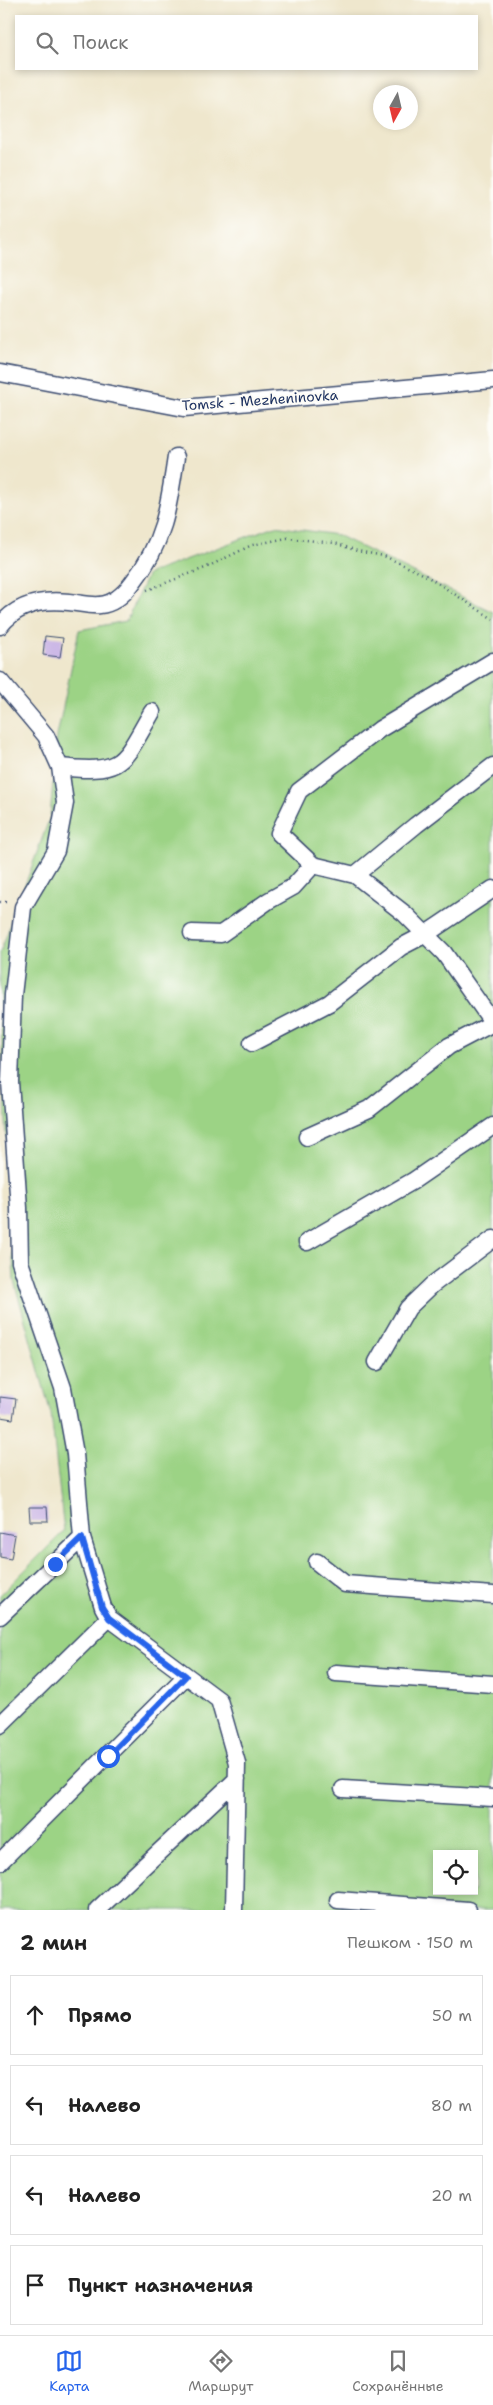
<!DOCTYPE html>
<html lang="ru">
<meta charset="utf-8">
<style>
:root{--surface:#fff;--page:#f2f2f2;--text:#222;--muted:#767676;--line:#e0e0e0;--accent:#2563eb}
body{margin:0;font-family:"Shantell Sans",sans-serif;background:var(--page);color:var(--text)}
.controls{position:absolute;right:15px;bottom:15px;display:grid;overflow:hidden;border-radius:0px;box-shadow:0 2px 8px #0003}
.controls button{width:45px;height:45px;display:grid;place-items:center;padding:0;border:0;border-bottom:1px solid var(--line);background:var(--surface);color:var(--text);font:25px sans-serif}
.compass{position:absolute;left:373px;top:85px;width:45px;height:45px;border-radius:50%;background:var(--surface);box-shadow:0 2px 8px #0003;rotate:188deg}
.stop{position:absolute;width:15px;height:15px;margin:-11px;border:4px solid #2563eb;border-radius:50%;background:#fff}
.stop.end{background:#2563eb;border-color:#fff;box-shadow:0 1px 5px #0008}
.list{margin:0;padding:0;list-style:none}
h2{display:flex;justify-content:space-between;align-items:center;height:65px;margin:0;padding:0 20px;font-size:21px}
h2 small{font-size:16px;font-weight:400;color:var(--muted)}
.list li{display:grid;grid-template-columns:32px 1fr auto;gap:15px;align-items:center;box-sizing:border-box;height:80px;margin:0 10px 10px;padding:0 10px;border:1px solid var(--line);border-radius:0px}
.list b{display:block;font-size:19px;white-space:nowrap}
.list em{font-size:16px;font-style:normal;color:var(--muted)}
.icon{flex:none;width:28px;height:28px;fill:none;stroke:currentColor;stroke-width:2;stroke-linecap:round;stroke-linejoin:round}
.map{position:relative;flex:none;width:493px;height:1910px;overflow:hidden}
.search{position:absolute;background:var(--surface);box-shadow:0 2px 8px #0003;left:15px;right:15px;top:15px;height:55px;display:flex;align-items:center;gap:12px;box-sizing:border-box;padding:0 18px;border-radius:0px;color:var(--muted);font-size:19px}
.sheet{height:425px;background:var(--surface)}
nav{display:flex;justify-content:space-around;align-items:center;box-sizing:border-box;height:70px;border-top:1px solid var(--line);background:var(--surface);font-size:14px;color:var(--muted)}
nav a{display:grid;justify-items:center;gap:2px}
nav .on{color:var(--accent)}
.map>svg:first-child{display:block}
.green{fill:#9cd385;stroke:#5c8172;fill-rule:evenodd}
.building{fill:#ccb8e6}
.lines{fill:none;stroke-linecap:round;stroke-linejoin:round}
.minor-casing{stroke:#3b4b6f;stroke-width:19}
.path{stroke:#3b4b6f;stroke-width:2.5;stroke-dasharray:1 4;stroke-linecap:butt}
.minor{stroke:#fff;stroke-width:16}
.route{stroke:#2563eb;stroke-width:6}
.labels{text-anchor:middle;dominant-baseline:central;stroke-width:4;stroke-linejoin:round;paint-order:stroke}
.street-label{font-size:14px;fill:#1b2f5e;stroke:#fdfcf7}
</style>
<div class="map">
<svg width="493" height="1910" viewBox="0 0 493 1910">
<rect width="100%" height="100%" fill="#fdfcf7"/>
<filter id="ink" filterUnits="userSpaceOnUse"><feTurbulence type="fractalNoise" baseFrequency=".02" numOctaves="2"/><feDisplacementMap in="SourceGraphic" scale="10" xChannelSelector="R" yChannelSelector="G"/><feConvolveMatrix kernelMatrix="1 2 1 2 8 2 1 2 1" color-interpolation-filters="sRGB"/></filter>
<filter id="wash" filterUnits="userSpaceOnUse"><feTurbulence type="fractalNoise" baseFrequency=".0096" numOctaves="4" result="noise"/><feDisplacementMap in="SourceGraphic" scale="20" xChannelSelector="R" yChannelSelector="G"/><feGaussianBlur stdDeviation="1.12" result="paint"/><feColorMatrix in="noise" values="0 0 0 0 0 0 0 0 0 0 0 0 0 0 0 0 0 1.4 0 .05"/><feComposite in="paint" operator="in"/></filter>
<g filter="url(#wash)">
<rect width="100%" height="100%" fill="#efe7cd"/>
<path class="green" d="M275 526 337 535 493 612V1910H0V1595L64 1531 51 1414 14 1281 0 1002V953L50 817 57 736 79 630 126 621 148 574ZM437 1854H474V1891H437Z"/>
<g id="blocks">
<path class="building" d="M45 636 63 638 60 657 43 655Z
M0 1397 16 1399 13 1419 0 1417Z
M29 1507H47L48 1521H30Z
M0 1532 15 1535 11 1559 0 1557Z"/>
</g>
</g>
<g filter="url(#ink)">
<use href="#blocks" fill-opacity="0" stroke="#3b4b6f" stroke-width="1"/>
<g class="lines">
<defs>
<path id="minor" d="M0 373 184 408 493 380
M0 626C17 604 43 599 69 602 79 603 90 606 100 605 114 604 125 593 133 582 164 543 169 505 176 457
M493 661 380 729 299 791 279 833 313 865 355 875 405 914 444 953 493 1023
M0 681 46 736 60 767 65 803 56 851 23 907 13 995 10 1082 19 1208 20 1262 63 1388 75 1454 82 1538 0 1616
M60 767C124 774 122 764 152 712
M355 875 416 825 493 766
M192 933 221 934 268 901 293 887 313 865
M252 1043 329 1003 401 947 426 934 493 889
M307 1137 369 1109 449 1046 493 1023
M307 1242 413 1181 493 1126
M377 1362 408 1308 432 1285 493 1239
M82 1538 103 1607 109 1618 219 1700 237 1763 234 1910
M317 1562 345 1584 493 1595
M336 1673 493 1684
M0 1725 109 1618
M343 1789 493 1798
M0 1862 186 1676
M338 1900 468 1910
M97 1910 237 1779"/>
</defs>
<use href="#minor" class="minor-casing"/>
<path class="path" d="M147 590 205 568 252 545 287 538 335 543 357 551 384 556 425 575 493 619
M0 902H9"/>
<use href="#minor" class="minor"/>
</g>
</g>
<g class="lines" filter="url(#ink)">
<path class="route" d="M55 1564 82 1538 102 1607 109 1618 186 1676 108 1756"/>
</g>
<g class="labels">
<g class="street-label">
<text transform="translate(260 400) rotate(-4)">Tomsk - Mezheninovka</text>
</g>
</g>
</svg>
<div class="controls">
<button><svg class="icon" aria-label="locate" viewBox="0 0 24 24"><circle cx="12" cy="12" r="6"/><path d="M12 2v4M12 18v4M2 12h4M18 12h4"/></svg></button>
</div>
<svg class="compass" viewBox="-18 -18 36 36"><path d="M0-13l5 13h-10z" fill="#e53935"/><path d="M0 13l5-13h-10z" fill="#767676"/></svg>
<div class="stop" style="left:108px;top:1756px"></div>
<div class="stop end" style="left:55px;top:1564px"></div>
<div class="search"><svg class="icon" aria-label="search" viewBox="0 0 24 24"><circle cx="10" cy="10" r="6"/><path d="M15 15l6 6"/></svg>Поиск</div>
</div>
<section class="sheet">
<h2>2 мин<small>Пешком · 150 m</small></h2>
<ul class="list">
<li><svg class="icon" aria-label="ahead" viewBox="0 0 24 24"><path d="M12 20V5M6 11l6-6 6 6"/></svg><div><b>Прямо</b></div><em>50 m</em></li>
<li><svg class="icon" aria-label="left" viewBox="0 0 24 24"><path d="M17 20v-9H6M10 6l-5 5 5 5"/></svg><div><b>Налево</b></div><em>80 m</em></li>
<li><svg class="icon" aria-label="left" viewBox="0 0 24 24"><path d="M17 20v-9H6M10 6l-5 5 5 5"/></svg><div><b>Налево</b></div><em>20 m</em></li>
<li><svg class="icon" aria-label="arrive" viewBox="0 0 24 24"><path d="M6 21V4h12l-3 4 3 4H6"/></svg><div><b>Пункт назначения</b></div></li>
</ul>
</section>
<nav>
<a class="on"><svg class="icon" aria-label="map" viewBox="0 0 24 24"><path d="M3 6l6-2 6 2 6-2v14l-6 2-6-2-6 2zM9 4v14M15 6v14"/></svg>Карта</a>
<a><svg class="icon" aria-label="directions" viewBox="0 0 24 24"><path d="M12 3l9 9-9 9-9-9zM9 14v-3h6M13 9l2 2-2 2"/></svg>Маршрут</a>
<a><svg class="icon" aria-label="saved" viewBox="0 0 24 24"><path d="M7 4h10v16l-5-4-5 4z"/></svg>Сохранённые</a>
</nav>
